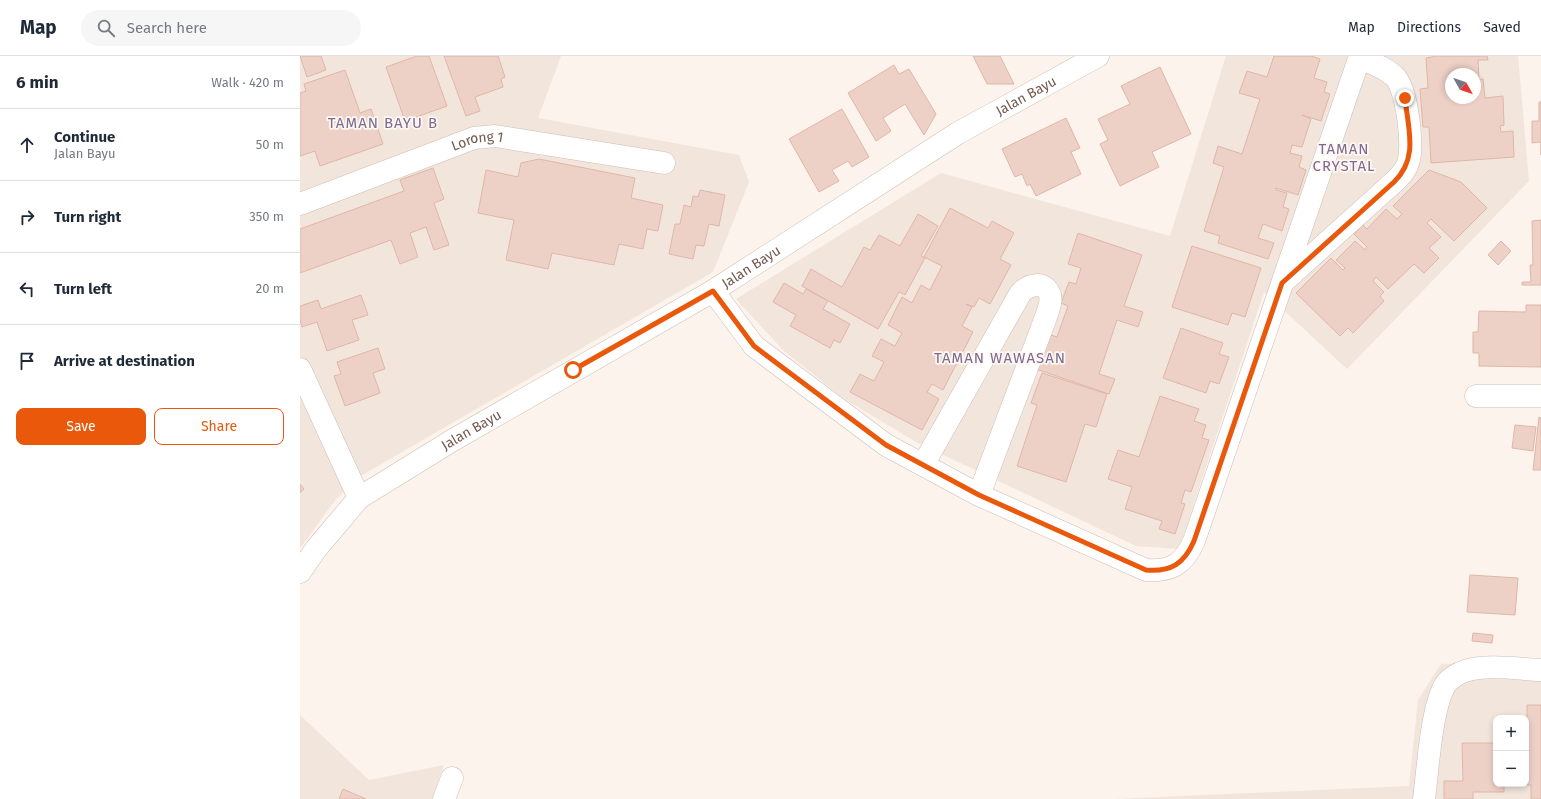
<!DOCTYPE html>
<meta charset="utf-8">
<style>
:root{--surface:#fff;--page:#f6f6f7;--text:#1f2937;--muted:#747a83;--line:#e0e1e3;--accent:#ea580c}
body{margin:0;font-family:"Fira Sans",sans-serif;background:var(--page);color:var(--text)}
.controls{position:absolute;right:12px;bottom:12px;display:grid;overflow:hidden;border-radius:8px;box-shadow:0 2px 6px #0003}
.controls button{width:36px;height:36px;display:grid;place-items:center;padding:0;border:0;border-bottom:1px solid var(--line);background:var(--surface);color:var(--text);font:20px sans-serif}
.compass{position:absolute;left:1145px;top:12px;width:36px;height:36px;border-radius:50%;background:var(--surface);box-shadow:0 2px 6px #0003;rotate:130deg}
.stop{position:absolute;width:12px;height:12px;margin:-9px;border:3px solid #ea580c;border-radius:50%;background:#fff}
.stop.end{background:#ea580c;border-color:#fff;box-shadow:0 1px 4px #0008}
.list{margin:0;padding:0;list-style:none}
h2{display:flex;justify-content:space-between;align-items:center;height:52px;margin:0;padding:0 16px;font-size:17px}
h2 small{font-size:13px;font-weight:400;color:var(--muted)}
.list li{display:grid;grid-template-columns:26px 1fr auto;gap:12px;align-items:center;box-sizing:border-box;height:72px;padding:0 16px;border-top:1px solid var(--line)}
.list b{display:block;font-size:15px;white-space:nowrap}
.list p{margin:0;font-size:13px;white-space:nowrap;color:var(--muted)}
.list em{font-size:13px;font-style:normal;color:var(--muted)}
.actions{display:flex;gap:8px;padding:12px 16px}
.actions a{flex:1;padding:9px 0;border:1px solid var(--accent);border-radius:8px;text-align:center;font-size:14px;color:var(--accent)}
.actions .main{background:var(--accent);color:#fff}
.icon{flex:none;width:22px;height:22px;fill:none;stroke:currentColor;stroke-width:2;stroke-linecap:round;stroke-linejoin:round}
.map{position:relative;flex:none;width:1241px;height:743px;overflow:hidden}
header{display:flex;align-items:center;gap:24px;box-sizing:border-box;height:56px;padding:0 20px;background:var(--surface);border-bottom:1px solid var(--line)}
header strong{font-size:19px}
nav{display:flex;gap:22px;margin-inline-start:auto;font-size:14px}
.search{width:280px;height:36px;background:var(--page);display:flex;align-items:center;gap:10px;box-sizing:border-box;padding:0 14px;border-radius:22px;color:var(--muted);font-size:15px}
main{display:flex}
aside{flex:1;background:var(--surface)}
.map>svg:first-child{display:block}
.residential{fill:#f2e5db;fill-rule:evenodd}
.building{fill:#eed1c6;stroke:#e0b6a8}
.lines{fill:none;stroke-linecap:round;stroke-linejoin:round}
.minor-casing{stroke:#cfbdb4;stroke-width:23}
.minor{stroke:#fff;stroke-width:22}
.route{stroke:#ea580c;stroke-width:5}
.labels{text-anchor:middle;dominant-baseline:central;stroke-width:3.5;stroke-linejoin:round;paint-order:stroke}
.street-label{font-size:14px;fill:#755950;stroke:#fef8f3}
.neighbourhood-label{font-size:15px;letter-spacing:1px;fill:#7e6990;stroke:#fef8f3}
</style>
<header>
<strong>Map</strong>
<div class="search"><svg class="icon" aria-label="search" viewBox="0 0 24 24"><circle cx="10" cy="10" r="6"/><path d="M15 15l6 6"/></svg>Search here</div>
<nav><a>Map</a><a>Directions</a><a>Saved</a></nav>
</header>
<main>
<aside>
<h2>6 min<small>Walk · 420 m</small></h2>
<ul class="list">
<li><svg class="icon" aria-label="ahead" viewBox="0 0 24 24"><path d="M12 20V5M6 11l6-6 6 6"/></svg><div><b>Continue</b><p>Jalan Bayu</p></div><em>50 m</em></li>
<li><svg class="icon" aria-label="right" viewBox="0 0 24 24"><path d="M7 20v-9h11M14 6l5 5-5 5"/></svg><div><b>Turn right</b></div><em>350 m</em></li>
<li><svg class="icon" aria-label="left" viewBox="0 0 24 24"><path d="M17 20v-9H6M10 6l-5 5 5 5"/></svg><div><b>Turn left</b></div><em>20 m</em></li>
<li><svg class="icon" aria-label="arrive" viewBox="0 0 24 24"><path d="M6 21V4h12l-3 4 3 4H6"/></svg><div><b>Arrive at destination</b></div></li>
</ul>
<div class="actions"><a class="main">Save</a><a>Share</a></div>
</aside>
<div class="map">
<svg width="1241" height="743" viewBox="0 0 1241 743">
<rect width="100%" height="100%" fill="#fbf3ec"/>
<path class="residential" d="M0 0H261L238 62 439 99 449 126 413 216 64 418 36 443 0 492Z
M926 0H1218L1229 125 1047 313 964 236 879 493 836 490 616 386 543 342 483 294 436 243 641 117 870 180ZM1151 18H1175V42H1151Z
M1241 603V743H815L1109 730 1118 644 1141 608ZM1196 662H1226V728H1196Z
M0 659 69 724 144 709 132 743H0Z"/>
<path class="building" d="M0 0H21L26 14 7 21Z
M117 0H129L147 50 105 65 86 11Z
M144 0H198L205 21 201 23 203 31 175 41 180 55 166 60Z
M673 0H700L714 28H687Z
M974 0H1011L1020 3 1014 22 1027 26 1024 36 1030 38 1021 65 1002 59 1011 63 1002 91 992 89 990 97 1002 100 999 111 1006 114 998 139 976 132V134L987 137 983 151 989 153 982 175 963 168 958 182 974 187 968 203 918 187 920 180 904 175 924 111 913 107 918 90 942 98 960 43 939 37 947 15 967 21Z
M1137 0H1187L1188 4H1178L1179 23H1175V18H1151V42H1175V24L1183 23 1185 42 1203 40 1204 69 1200 70 1201 76 1213 75 1214 101 1131 107 1129 71H1123L1120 33 1128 32 1126 2Z
M594 9 599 18 609 13 636 58 624 79 605 48 583 62 591 75 576 85 548 37Z
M860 11 891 78 852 96 859 111 820 130 800 88 808 84 798 63 830 48 821 30Z
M45 14 60 57 71 53 83 88 20 110 15 95 0 100V37L6 35 4 28Z
M1239 46H1241V99V86L1232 87V65H1239Z
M542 53 569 101 552 111 548 105 532 114 539 125 519 136 489 83Z
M766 62 780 92 771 96 781 118 736 140 730 128 727 130 722 118 715 121 702 93Z
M239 103 335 122 331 142 363 149 358 175 347 173 343 193 319 188 314 209 252 197 248 213 206 204 214 164 178 157 186 114 218 121 221 107Z
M133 112 144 143 134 147 149 189 134 194 126 171 110 177 118 201 100 208 91 184 0 217V173L104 135 100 124Z
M1129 114 1161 126 1187 152 1154 185 1131 163 1127 167 1141 181 1129 192 1139 202 1124 217 1114 208 1088 233 1076 221 1073 225 1084 236 1080 240 1084 245 1053 277 1048 272 1040 280 996 237 1031 202 1043 214 1045 212 1036 204 1055 185 1065 194 1067 191 1054 178 1063 169 1067 173 1086 153 1097 163 1102 158 1093 150Z
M400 134 425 139 419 170 409 168 404 190 396 189 393 203 369 198 375 168H380L384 149 391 151 393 140 398 141Z
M650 152 688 172 692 165 714 177 700 203 711 209 690 248 679 242 674 251 666 248 672 251 662 270 673 276 643 334 632 328 627 336 639 343 622 374 550 336 560 318 574 325 584 306 572 300 581 283 595 290 602 277 588 269 602 241 612 247 621 229 630 234 642 210 624 201Z
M618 158 638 170 621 200 625 202 605 239 599 236 578 273 502 230 511 213 542 231 564 191 570 194 579 179 600 190Z
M1241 164V229H1222V226H1231L1230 209H1233L1232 165Z
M778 177 842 199 824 250 843 256 838 271 817 264 799 318 815 323 809 338 736 313 748 278 757 281 768 250 761 247 769 226 776 228 781 212 768 208Z
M1201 185 1211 195 1198 209 1188 199Z
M892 190 961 212 945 261 932 257 928 269 872 251Z
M484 227 503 238 506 233 528 245 523 253 550 268 540 287 534 284 530 292 490 270 496 259 473 246Z
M61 239 68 259 52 264 59 284 27 295 17 266 2 271 0 264V250L18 244 21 253Z
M1226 249H1241V311L1179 310V297H1173V276H1178L1179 255 1226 256Z
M881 272 923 287 919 298 929 301 919 328 910 325 906 337 863 322Z
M78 292 85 313 73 317 80 337 45 350 34 320 41 318 37 306Z
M742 317 807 338 796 371 785 368 766 426 717 410 737 349 731 347Z
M860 340 899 353 894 365 906 369 902 382 909 384 891 436 885 434 881 447 885 448 875 478 859 473 862 465 825 453 832 431 808 423 818 394 839 401Z
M1239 361 1241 362V414H1233Z
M1215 369 1236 371 1233 395 1212 392Z
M0 428 4 433 0 437Z
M1170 519 1218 522 1215 559 1167 556Z
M1173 577 1193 579 1192 587 1172 585Z
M1227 649H1241V743H1231V729H1227Z
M1162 687H1196V728H1204V736H1173V743H1144V725H1163Z
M43 733 66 743H39Z"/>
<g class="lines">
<defs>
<g id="minor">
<path id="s1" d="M0 148 174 82 195 80 364 107"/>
<path d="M983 226 1094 126C1100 120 1106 115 1108 107 1114 91 1107 33 1095 21 1086 12 1072 7 1060 2"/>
<path d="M413 235 454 290 586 389 679 439 846 514C871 516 884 508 894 485L1060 0"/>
<path d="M0 313 59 442"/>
<path d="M1176 340H1241"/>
<path d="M623 409 720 238C728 228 745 224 750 239 752 246 748 254 746 261L679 439"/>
<path id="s2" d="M0 516 16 493 59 442 153 384 413 235 658 77 798 0"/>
<path d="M144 743 152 722"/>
<path d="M1124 743C1128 713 1131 654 1145 629 1149 623 1158 617 1165 615 1188 608 1217 613 1241 614"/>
</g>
</defs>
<use href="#minor" class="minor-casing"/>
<use href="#minor" class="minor"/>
</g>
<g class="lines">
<path class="route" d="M273 314 413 235 454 290 586 389 679 439 846 514C871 516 884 508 894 485L982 227 1094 126C1119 102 1108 73 1105 42"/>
</g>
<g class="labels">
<g class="street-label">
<text stroke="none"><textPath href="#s2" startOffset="874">Jalan Bayu</textPath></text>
<text stroke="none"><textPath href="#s1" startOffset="189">Lorong 1</textPath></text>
<text stroke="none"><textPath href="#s2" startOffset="550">Jalan Bayu</textPath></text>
<text stroke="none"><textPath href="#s2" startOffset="226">Jalan Bayu</textPath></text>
</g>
<g class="neighbourhood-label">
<text x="83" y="67">TAMAN BAYU B</text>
<text x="1044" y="93">TAMAN<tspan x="1044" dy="17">CRYSTAL</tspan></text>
<text x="700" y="302">TAMAN WAWASAN</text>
</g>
</g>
</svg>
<div class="controls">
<button>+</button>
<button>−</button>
</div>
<svg class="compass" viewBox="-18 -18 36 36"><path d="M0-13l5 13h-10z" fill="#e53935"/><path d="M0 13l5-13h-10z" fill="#747a83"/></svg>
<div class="stop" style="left:273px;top:314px"></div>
<div class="stop end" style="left:1105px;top:42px"></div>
</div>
</main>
